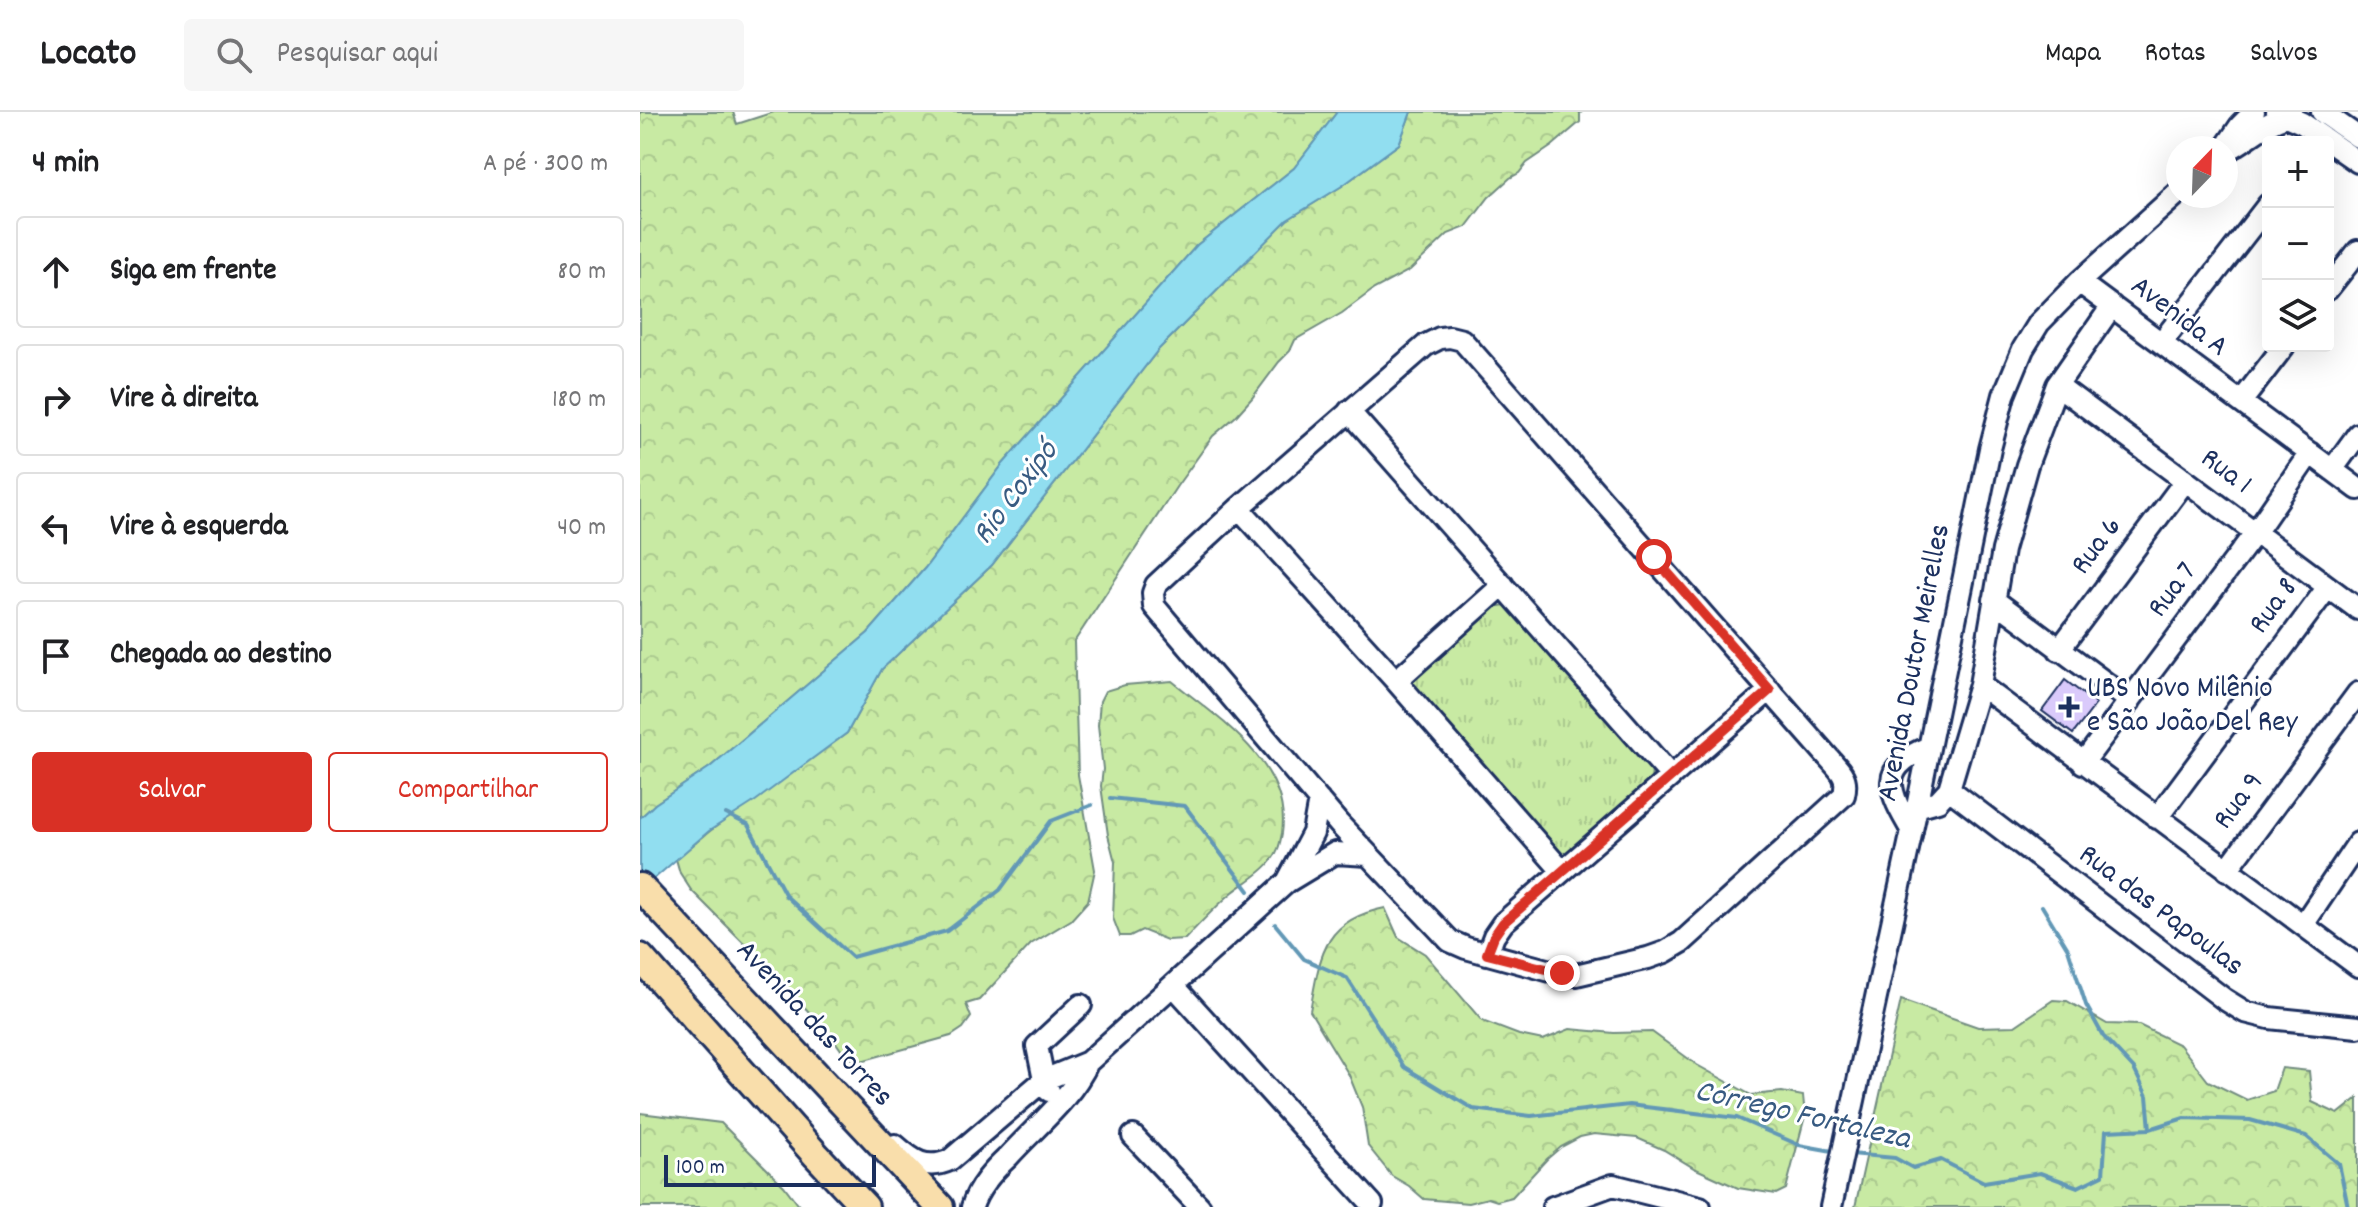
<!DOCTYPE html>
<html lang="pt">
<meta charset="utf-8">
<style>
:root{--surface:#fff;--page:#f6f6f6;--text:#202124;--muted:#757577;--line:#e0e0e0;--accent:#d93025}
body{margin:0;font-family:Dekko,sans-serif;background:var(--page);color:var(--text)}
.controls{position:absolute;right:24px;top:24px;display:grid;overflow:hidden;border-radius:8px;box-shadow:0 8px 32px #0002}
.controls button{width:72px;height:72px;display:grid;place-items:center;padding:0;border:0;border-bottom:2px solid var(--line);background:var(--surface);color:var(--text);font:40px sans-serif}
.compass{position:absolute;left:1526px;top:24px;width:72px;height:72px;border-radius:50%;background:var(--surface);box-shadow:0 8px 32px #0002;rotate:23deg}
.scale{position:absolute;left:24px;bottom:20px;width:212px;box-sizing:border-box;padding-left:8px;border:4px solid #1b2f5e;border-top:0;font-size:22px;line-height:28px;white-space:nowrap;color:#1b2f5e;-webkit-text-stroke:6px #fff;paint-order:stroke}
.stop{position:absolute;width:24px;height:24px;margin:-18px;border:6px solid #d93025;border-radius:50%;background:#fff}
.stop.end{background:#d93025;border-color:#fff;box-shadow:0 2px 8px #0008}
.list{margin:0;padding:0;list-style:none}
h2{display:flex;justify-content:space-between;align-items:center;height:104px;margin:0;padding:0 32px;font-size:34px}
h2 small{font-size:26px;font-weight:400;color:var(--muted)}
.list li{display:grid;grid-template-columns:52px 1fr auto;gap:24px;align-items:center;box-sizing:border-box;height:112px;margin:0 16px 16px;padding:0 16px;border:2px solid var(--line);border-radius:8px}
.list b{display:block;font-size:30px;white-space:nowrap}
.list em{font-size:26px;font-style:normal;color:var(--muted)}
.actions{display:flex;gap:16px;padding:24px 32px}
.actions a{flex:1;padding:18px 0;border:2px solid var(--accent);border-radius:8px;text-align:center;font-size:28px;color:var(--accent)}
.actions .main{background:var(--accent);color:#fff}
.icon{flex:none;width:44px;height:44px;fill:none;stroke:currentColor;stroke-width:2;stroke-linecap:round;stroke-linejoin:round}
.map{position:relative;flex:none;width:1718px;height:1095px;overflow:hidden}
header{display:flex;align-items:center;gap:48px;box-sizing:border-box;height:112px;padding:0 40px;background:var(--surface);border-bottom:2px solid var(--line)}
header strong{font-size:38px}
nav{display:flex;gap:44px;margin-inline-start:auto;font-size:28px}
.search{width:560px;height:72px;background:var(--page);display:flex;align-items:center;gap:20px;box-sizing:border-box;padding:0 28px;border-radius:8px;color:var(--muted);font-size:30px}
main{display:flex}
aside{flex:1;background:var(--surface)}
.map>svg:first-child{display:block}
.forest{fill:url(#forest-crowns);stroke:#728c80;stroke-width:2}
.park{fill:url(#park-tufts);stroke:#728c80;stroke-width:2}
.water{fill:#91def0;stroke:#6298b6;stroke-width:2}
.lines{fill:none;stroke-linecap:round;stroke-linejoin:round}
.stream{stroke:#6298b6;stroke-width:4}
.building{fill:#dacafb;stroke:#1b2f5e;stroke-width:2}
.minor-casing{stroke:#1b2f5e;stroke-width:26}
.major-casing{stroke:#1b2f5e;stroke-width:32}
.minor{stroke:#fff;stroke-width:20}
.major{stroke:#f9deab;stroke-width:26}
.route{stroke:#d93025;stroke-width:10}
.poi-dot{fill:#1b2f5e;stroke:#fff;stroke-width:3}
.labels{text-anchor:middle;dominant-baseline:central;stroke-width:6;stroke-linejoin:round;paint-order:stroke}
.street-label{font-size:30px;fill:#1b2f5e;stroke:#fff}
.poi-label{font-size:30px;fill:#1b2f5e;stroke:#fff;text-anchor:start}
.water-label{font-size:32px;font-style:italic;fill:#385b82;stroke:#fff}
</style>
<header>
<strong>Locato</strong>
<div class="search"><svg class="icon" aria-label="search" viewBox="0 0 24 24"><circle cx="10" cy="10" r="6"/><path d="M15 15l6 6"/></svg>Pesquisar aqui</div>
<nav><a>Mapa</a><a>Rotas</a><a>Salvos</a></nav>
</header>
<main>
<aside>
<h2>4 min<small>A pé · 300 m</small></h2>
<ul class="list">
<li><svg class="icon" aria-label="ahead" viewBox="0 0 24 24"><path d="M12 20V5M6 11l6-6 6 6"/></svg><div><b>Siga em frente</b></div><em>80 m</em></li>
<li><svg class="icon" aria-label="right" viewBox="0 0 24 24"><path d="M7 20v-9h11M14 6l5 5-5 5"/></svg><div><b>Vire à direita</b></div><em>180 m</em></li>
<li><svg class="icon" aria-label="left" viewBox="0 0 24 24"><path d="M17 20v-9H6M10 6l-5 5 5 5"/></svg><div><b>Vire à esquerda</b></div><em>40 m</em></li>
<li><svg class="icon" aria-label="arrive" viewBox="0 0 24 24"><path d="M6 21V4h12l-3 4 3 4H6"/></svg><div><b>Chegada ao destino</b></div></li>
</ul>
<div class="actions"><a class="main">Salvar</a><a>Compartilhar</a></div>
</aside>
<div class="map">
<svg width="1718" height="1095" viewBox="0 0 1718 1095">
<defs>
<pattern id="forest-crowns" width="20" height="18" patternUnits="userSpaceOnUse" patternTransform="scale(2)"><rect width="20" height="18" fill="#c8eaa3"/><path d="M2 6a3 3 0 1 1 6 0M12 15a3 3 0 1 1 6 0" fill="none" stroke="#abc98f"/></pattern>
<pattern id="park-tufts" width="24" height="20" patternUnits="userSpaceOnUse" patternTransform="scale(2)"><rect width="24" height="20" fill="#c8eaa3"/><path d="M3 7l-1-3M5 7V3M7 7l1-3M15 17l-1-3M17 17v-4M19 17l1-3" fill="none" stroke="#abc98f"/></pattern>
</defs>
<rect width="100%" height="100%" fill="#fff"/>
<filter id="ink" filterUnits="userSpaceOnUse"><feTurbulence type="fractalNoise" baseFrequency=".0125" numOctaves="2"/><feDisplacementMap in="SourceGraphic" scale="16" xChannelSelector="R" yChannelSelector="G"/><feConvolveMatrix kernelMatrix="1 2 1 2 8 2 1 2 1" color-interpolation-filters="sRGB"/></filter>
<g filter="url(#ink)">
<path class="forest" d="M0 0H93L97 12 134 0H697L654 56 557 133 363 352 285 456 228 521 70 655 15 692 0 706Z
M771 0H942L940 1V10L912 34 887 51 879 61 870 66 849 85 826 115 808 122 770 158 734 177 702 201 655 228 650 239 639 250 612 286 595 305 573 324 537 374 434 530 438 663 455 758 448 789 431 808 391 832 339 888 326 892 331 905 323 916 311 924 221 949 206 945 192 925 123 850 51 778 40 761 36 747 70 719 207 621 242 557 352 453 518 238 647 108 702 74 759 32Z
M532 569C578 606 652 653 642 721 640 732 638 740 631 749 622 761 606 770 593 780 576 794 560 811 545 827L527 828 502 818 490 824H480L473 806 475 750 468 723 461 674 463 657 458 613 460 589 465 579 485 573Z
M745 796 758 825 785 842 842 909 879 923 903 928 930 917 974 921 1012 920 1057 953 1111 983 1142 980 1163 984 1165 1004 1146 1077 1136 1082 1098 1076 1054 1056 1024 1038 997 1026 954 1022 940 1025 921 1035 907 1047 872 1085 857 1089 848 1086 828 1091 784 1087 769 1074 752 1064 728 1034 722 995 709 963 670 899C680 845 682 808 745 796Z
M1261 888 1338 915 1375 914 1413 888 1427 889 1467 912 1499 913 1540 933 1568 969 1607 988 1634 979 1642 956 1669 959 1672 990 1698 1002 1718 986V1095H1215Z
M0 1001 81 1011 144 1074 160 1095H0Z"/>
<path class="park" d="M865 493 873 497 1012 658 1011 668 1006 677 929 743 919 744 772 579 773 565 854 495Z"/>
<path class="water" d="M697 0H771L759 32 702 74 647 108 518 238 352 453 242 557 207 621 114 690 69 719 0 779V706L15 692 70 655 228 521 285 456 363 352 557 133 654 56Z"/>
<g class="lines">
<path class="stream" d="M470 686 545 694 609 779
M86 702 108 713 146 784 212 845 307 819 360 778 411 709 452 693
M1402 794 1428 837 1446 893 1463 924 1494 957 1507 984 1510 1017
M635 812 664 847 707 866 764 955 833 997 891 1004 989 993 1097 1006 1159 1033 1198 1040
M1211 1042 1255 1046 1273 1056 1301 1048 1344 1070 1400 1061 1438 1075 1463 1063 1466 1019 1510 1017 1544 1006 1610 1008 1666 1024 1699 1052 1708 1095"/>
</g>
<path class="building" d="M1425 568 1456 592 1433 622 1402 599Z"/>
<g class="lines">
<defs>
<path id="minor" d="M1637 0 1662 11 1718 50
M1682 0 1718 25
M1585 36 1600 14 1614 0
M1586 39C1607 29 1629 6 1652 3
M1439 170 1718 377
M1688 177 1718 139
M810 225 822 228 1196 654C1205 664 1207 670 1204 683L1042 830 1025 840 1008 846 936 863 914 860 826 836 810 829 699 712 514 494 513 481 516 473 599 396 786 233 800 226Z
M1521 231 1628 93
M1417 273 1718 497
M1601 290 1644 234
M709 299 1031 664
M1692 358 1718 322
M599 396 756 569 922 759
M1354 488 1490 589
M1419 538 1545 369
M756 569 863 473
M1340 573 1718 854
M1443 651 1615 421 1670 341
M1309 677 1584 887 1605 900 1629 906 1718 915
M679 688 673 721 647 770 695 741 728 743
M1277 695 1298 689 1309 677 1340 573 1363 438 1387 353 1417 273 1472 194
M1517 706 1688 475
M1272 719C1248 679 1237 655 1289 635
M1587 758 1718 581
M1663 813 1718 731
M847 842 854 824 863 811 1130 578
M533 873 732 1092
M409 979 404 968 397 934 441 893
M493 1024 560 1095
M255 1033C272 1048 286 1059 310 1048L404 968 448 950 647 770
M332 1095C338 1075 353 1059 368 1045 395 1015 431 987 448 950
M913 1095 973 1073 1060 1095
M1191 1095 1277 695 1350 337 1364 283 1383 237 1399 211 1439 170 1538 81"/>
<path id="major" d="M0 775 300 1095
M0 845 176 1043 225 1095"/>
</defs>
<use href="#minor" class="minor-casing"/>
<use href="#major" class="major-casing"/>
<use href="#minor" class="minor"/>
<use href="#major" class="major"/>
</g>
</g>
<g class="lines" filter="url(#ink)">
<path class="route" d="M922 861 847 842 854 824 863 811 1130 578 1014 445"/>
</g>
<path class="poi-dot" d="M1425 583h8v8h8v8h-8v8h-8v-8h-8v-8h8z"/>
<g class="labels">
<g class="street-label">
<text transform="translate(1538 206) rotate(37)">Avenida A</text>
<text transform="translate(1585 361) rotate(37)">Rua 1</text>
<text transform="translate(1458 435) rotate(-53)">Rua 6</text>
<text transform="translate(1534 479) rotate(-53)">Rua 7</text>
<text transform="translate(1635 495) rotate(-54)">Rua 8</text>
<text transform="translate(1276 551) rotate(-79)">Avenida Doutor Meirelles</text>
<text transform="translate(1600 690) rotate(-53)">Rua 9</text>
<text transform="translate(1520 800) rotate(37)">Rua das Papoulas</text>
<text transform="translate(173 913) rotate(47)">Avenida das Torres</text>
</g>
<g class="poi-label">
<text x="1447" y="578">UBS Novo Milênio<tspan x="1447" dy="34">e São João Del Rey</tspan></text>
</g>
<g class="water-label">
<text transform="translate(377 382) rotate(-53)">Rio Coxipó</text>
<text transform="translate(1162 1005) rotate(13)">Córrego Fortaleza</text>
</g>
</g>
</svg>
<div class="controls">
<button>+</button>
<button>−</button>
<button><svg class="icon" aria-label="layers" viewBox="0 0 24 24"><path d="M12 4l9 5-9 5-9-5zM3 14l9 5 9-5"/></svg></button>
</div>
<svg class="compass" viewBox="-18 -18 36 36"><path d="M0-13l5 13h-10z" fill="#e53935"/><path d="M0 13l5-13h-10z" fill="#757577"/></svg>
<div class="scale">100 m</div>
<div class="stop" style="left:1014px;top:445px"></div>
<div class="stop end" style="left:922px;top:861px"></div>
</div>
</main>
